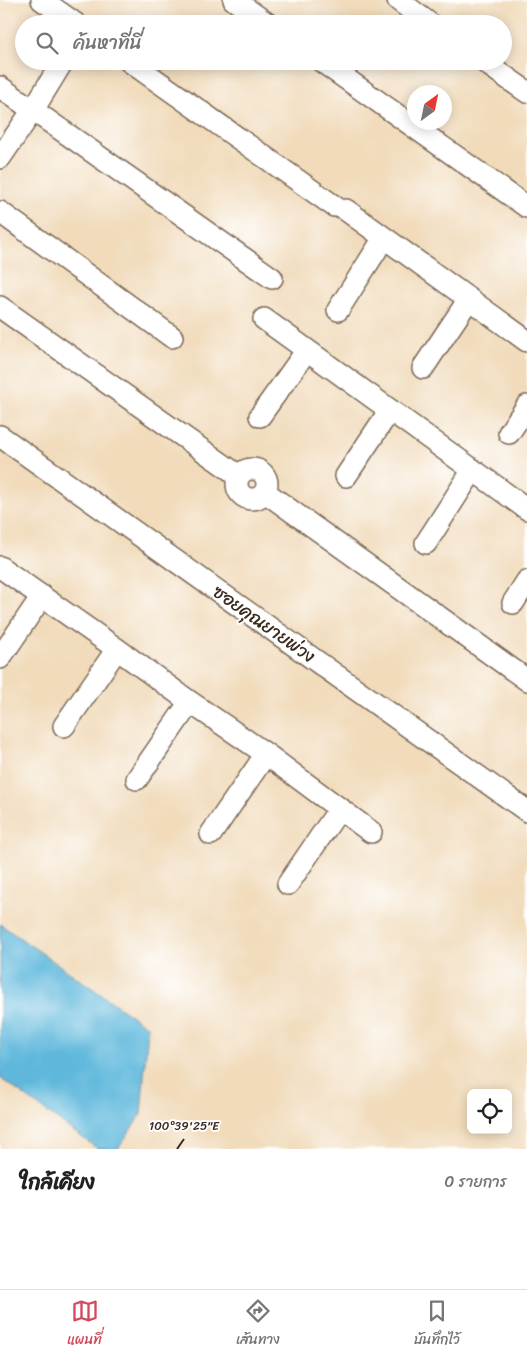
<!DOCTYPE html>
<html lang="th">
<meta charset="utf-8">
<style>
:root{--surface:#fff;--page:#f6f6f6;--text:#222;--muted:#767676;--line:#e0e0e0;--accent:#d1495b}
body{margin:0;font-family:Sriracha,"Playpen Sans Thai",sans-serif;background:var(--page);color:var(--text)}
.controls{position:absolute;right:15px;bottom:15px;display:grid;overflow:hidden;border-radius:8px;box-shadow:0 2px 12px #0003}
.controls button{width:45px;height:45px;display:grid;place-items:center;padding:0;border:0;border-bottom:1px solid var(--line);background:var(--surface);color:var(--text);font:25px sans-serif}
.compass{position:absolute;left:407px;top:85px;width:45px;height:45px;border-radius:50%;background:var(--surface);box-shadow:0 2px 12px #0003;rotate:33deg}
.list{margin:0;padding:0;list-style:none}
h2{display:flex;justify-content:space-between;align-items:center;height:65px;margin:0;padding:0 20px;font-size:21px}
h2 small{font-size:16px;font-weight:400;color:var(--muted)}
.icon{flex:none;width:28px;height:28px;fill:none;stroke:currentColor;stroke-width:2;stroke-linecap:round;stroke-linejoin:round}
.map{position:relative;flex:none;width:527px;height:1149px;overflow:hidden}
.search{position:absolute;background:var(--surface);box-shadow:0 2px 12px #0003;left:15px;right:15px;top:15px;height:55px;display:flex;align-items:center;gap:12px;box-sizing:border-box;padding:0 18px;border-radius:28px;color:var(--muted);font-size:19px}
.sheet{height:140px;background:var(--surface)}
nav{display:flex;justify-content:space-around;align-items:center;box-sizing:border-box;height:70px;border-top:1px solid var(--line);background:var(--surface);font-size:14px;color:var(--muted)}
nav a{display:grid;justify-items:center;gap:2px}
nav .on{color:var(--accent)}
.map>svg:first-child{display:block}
.water{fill:#5eb8dc;stroke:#4c717d}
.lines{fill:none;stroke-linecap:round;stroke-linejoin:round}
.minor-casing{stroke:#7b6855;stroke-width:24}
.minor{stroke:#fff;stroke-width:21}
.ticks{fill:none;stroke:#3b2a1e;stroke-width:2}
.labels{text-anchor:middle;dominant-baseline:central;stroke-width:4;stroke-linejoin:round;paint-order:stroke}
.street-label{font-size:18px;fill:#3b2a1e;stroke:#fff}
.ticks-label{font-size:12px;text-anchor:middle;fill:#3b2a1e;stroke:#fff;stroke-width:4;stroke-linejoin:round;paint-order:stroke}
</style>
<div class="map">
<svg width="527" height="1149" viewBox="0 0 527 1149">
<rect width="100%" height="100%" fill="#fff"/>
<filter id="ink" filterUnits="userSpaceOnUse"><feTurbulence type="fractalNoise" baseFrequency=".02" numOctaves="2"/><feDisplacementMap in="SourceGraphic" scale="10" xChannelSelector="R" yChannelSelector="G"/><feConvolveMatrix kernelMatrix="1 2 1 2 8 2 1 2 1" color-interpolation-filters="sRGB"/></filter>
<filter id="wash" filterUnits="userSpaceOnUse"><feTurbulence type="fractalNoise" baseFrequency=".0096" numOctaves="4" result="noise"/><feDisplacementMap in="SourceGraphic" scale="20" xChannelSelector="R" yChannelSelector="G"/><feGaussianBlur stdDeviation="1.12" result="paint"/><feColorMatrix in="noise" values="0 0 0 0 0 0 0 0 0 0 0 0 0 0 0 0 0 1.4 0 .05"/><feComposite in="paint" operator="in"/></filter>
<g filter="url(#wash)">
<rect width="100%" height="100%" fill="#f1dbbb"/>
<path class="water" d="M0 924 148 1027 141 1114 118 1149H98L0 1078Z"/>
</g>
<g filter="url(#ink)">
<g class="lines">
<defs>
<path id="minor" d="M42 0 76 24
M234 0 268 24
M398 0 430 24
M129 61 334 206
M321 61 527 207
M483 61 527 92
M0 87 272 278
M0 158 33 110 63 61
M346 210 527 341
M0 212 172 337
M0 307 239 476
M338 310 384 238
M264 319 527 509
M423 368 469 299
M260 416 307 350
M509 433 527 406
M0 436 527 811
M237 484a15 15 0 1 1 30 0a15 15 0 1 1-30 0Z
M346 476 390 410
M265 492 527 680
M426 543 473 470
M0 567 117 649 190 702 266 754 371 832
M513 603 527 581
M0 658 42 596
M64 726 117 649
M137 779 190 702
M211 834 266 754
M288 884 340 808"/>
</defs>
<use href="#minor" class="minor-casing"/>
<use href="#minor" class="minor"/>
</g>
</g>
<path class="ticks" d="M177 1149 184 1139"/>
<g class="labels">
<g class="street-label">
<text transform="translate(264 624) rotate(35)">ซอยคุณยายพ่วง</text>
</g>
</g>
<g class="ticks-label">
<text x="184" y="1130">100°39'25"E</text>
</g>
</svg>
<div class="controls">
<button><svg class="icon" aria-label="locate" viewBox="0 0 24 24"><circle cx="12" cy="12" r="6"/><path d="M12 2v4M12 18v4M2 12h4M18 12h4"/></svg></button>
</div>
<svg class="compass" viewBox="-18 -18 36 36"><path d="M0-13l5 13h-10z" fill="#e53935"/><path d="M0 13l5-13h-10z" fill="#767676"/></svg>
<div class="search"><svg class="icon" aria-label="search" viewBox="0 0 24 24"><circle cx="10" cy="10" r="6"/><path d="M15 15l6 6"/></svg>ค้นหาที่นี่</div>
</div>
<section class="sheet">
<h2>ใกล้เคียง<small>0 รายการ</small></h2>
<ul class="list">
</ul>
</section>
<nav>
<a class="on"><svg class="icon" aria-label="map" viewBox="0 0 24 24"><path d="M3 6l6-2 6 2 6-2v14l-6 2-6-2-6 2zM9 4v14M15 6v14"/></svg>แผนที่</a>
<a><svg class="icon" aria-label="directions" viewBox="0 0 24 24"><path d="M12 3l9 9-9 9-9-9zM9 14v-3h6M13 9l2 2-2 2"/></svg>เส้นทาง</a>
<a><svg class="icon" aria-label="saved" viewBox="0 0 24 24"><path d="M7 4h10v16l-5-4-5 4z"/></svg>บันทึกไว้</a>
</nav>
